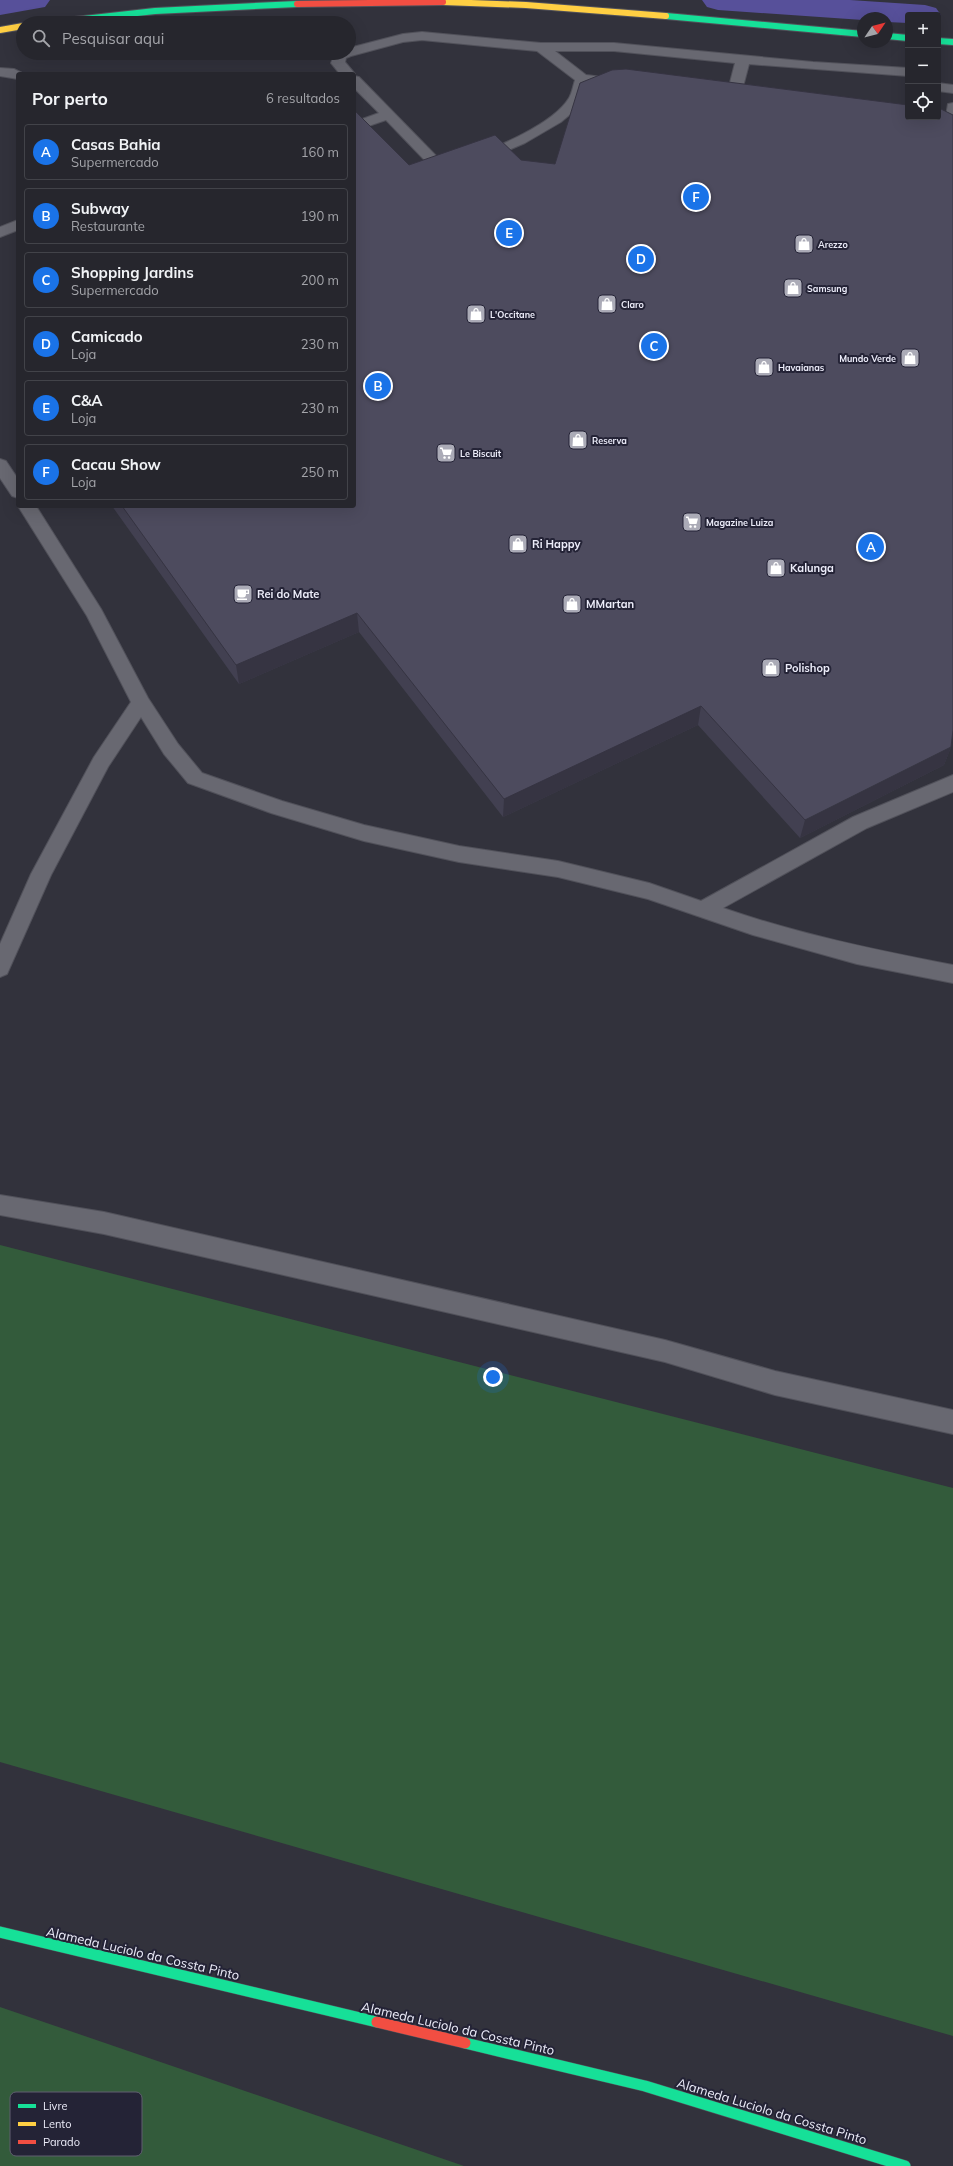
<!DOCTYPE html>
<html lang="pt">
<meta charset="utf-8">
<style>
:root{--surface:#26262d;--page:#2e2e35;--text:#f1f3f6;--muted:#a4a5aa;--line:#424349;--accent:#1a73e8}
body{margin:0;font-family:Mulish,sans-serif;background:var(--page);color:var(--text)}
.controls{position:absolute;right:12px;top:12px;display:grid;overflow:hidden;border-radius:4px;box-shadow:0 4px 16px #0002}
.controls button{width:36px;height:36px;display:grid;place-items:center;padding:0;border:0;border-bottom:1px solid var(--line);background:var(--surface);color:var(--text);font:20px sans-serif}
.compass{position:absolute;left:857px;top:12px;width:36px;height:36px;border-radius:50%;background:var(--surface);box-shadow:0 4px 16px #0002;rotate:55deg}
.you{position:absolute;left:493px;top:1377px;width:14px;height:14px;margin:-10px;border:3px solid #fff;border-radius:50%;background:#1a73e8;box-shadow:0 0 0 6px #1a73e833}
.badge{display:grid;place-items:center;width:26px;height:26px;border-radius:50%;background:var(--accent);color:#fff;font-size:13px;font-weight:700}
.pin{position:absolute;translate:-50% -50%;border:2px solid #fff;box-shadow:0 1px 4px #0006}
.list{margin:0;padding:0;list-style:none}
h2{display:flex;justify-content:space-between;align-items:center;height:52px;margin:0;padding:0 16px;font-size:17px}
h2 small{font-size:13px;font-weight:400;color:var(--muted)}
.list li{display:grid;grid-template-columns:26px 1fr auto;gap:12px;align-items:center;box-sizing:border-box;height:56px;margin:0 8px 8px;padding:0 8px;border:1px solid var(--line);border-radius:4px}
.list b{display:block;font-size:15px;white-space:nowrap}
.list p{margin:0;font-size:13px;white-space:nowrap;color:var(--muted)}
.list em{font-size:13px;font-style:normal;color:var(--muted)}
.icon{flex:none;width:22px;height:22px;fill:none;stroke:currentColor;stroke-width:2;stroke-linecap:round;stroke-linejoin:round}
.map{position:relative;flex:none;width:953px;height:2166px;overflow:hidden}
.search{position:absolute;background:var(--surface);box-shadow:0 4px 16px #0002;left:16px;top:16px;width:340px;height:44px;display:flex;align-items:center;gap:10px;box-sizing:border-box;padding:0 14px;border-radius:22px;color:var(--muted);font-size:15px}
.panel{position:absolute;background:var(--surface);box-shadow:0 4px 16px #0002;left:16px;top:72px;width:340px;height:436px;border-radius:4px}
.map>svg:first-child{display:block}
.green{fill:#335b3b}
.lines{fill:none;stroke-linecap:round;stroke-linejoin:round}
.canal{fill:#57509a;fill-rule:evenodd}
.lane-casing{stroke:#51515a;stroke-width:2}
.fast-far1-casing{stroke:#51515a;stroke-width:8}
.fast-casing{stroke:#51515a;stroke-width:12}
.slow-casing{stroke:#51515a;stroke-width:8}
.jam-far1-casing{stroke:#51515a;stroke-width:8}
.jam-casing{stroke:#51515a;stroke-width:12}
.lane{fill:#686871;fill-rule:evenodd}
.fast-far1{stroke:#16e098;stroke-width:6}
.fast{stroke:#16e098;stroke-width:11}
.slow{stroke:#ffcf43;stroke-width:6}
.jam-far1{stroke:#f24e42;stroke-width:6}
.jam{stroke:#f24e42;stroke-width:11}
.wall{fill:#424051}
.shaded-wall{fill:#363442}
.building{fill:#4d4b5e;stroke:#363442}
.labels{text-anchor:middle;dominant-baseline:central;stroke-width:4;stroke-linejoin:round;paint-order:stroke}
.far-poi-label{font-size:9px;font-weight:bold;fill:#ececf9;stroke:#242336;text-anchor:start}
.poi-label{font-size:11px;font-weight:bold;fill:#ececf9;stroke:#242336;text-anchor:start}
.near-street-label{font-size:13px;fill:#ececf9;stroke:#242336}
.key{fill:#242336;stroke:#605f70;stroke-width:1}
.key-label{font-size:11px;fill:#ececf9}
</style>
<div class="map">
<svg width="953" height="2166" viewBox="0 0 953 2166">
<rect width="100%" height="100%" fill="#32323c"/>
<path class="green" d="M0 1245 953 1488V2036L0 1762Z
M0 2007 464 2166H0Z"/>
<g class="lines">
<path class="canal" d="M0 0H50L45 7 0 15Z
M702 0H850L925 5 936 8 941 15 938 19V15H908V23L887 22V18H863V20L718 10 707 7Z"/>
<defs>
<path id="lane" d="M422 32 541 43H614L813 62 908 68V76L749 64 740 98 733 102 726 98 735 63 614 51H555L586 75 619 79 626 83 619 87 587 84 582 100 574 111 561 122 525 143 451 175 437 173 386 120 354 131V122L379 113 354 88V76L359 77 446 166H449C481 153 551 128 569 98 572 93 573 86 575 80L537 51 422 40 403 42 351 56 346 58 345 62 355 74 354 75 340 74 331 63 335 53H349V48L403 34Z
M0 68 14 69 24 74H18V79L0 76Z
M938 83 953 85V93L938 91Z
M953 103V131L946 130 944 127 948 104Z
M18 220V230L0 237V227Z
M0 459 6 461 18 479V498L12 496 0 478Z
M18 506H36L101 609 148 698 178 744 202 773 282 801 364 825 459 846 558 861 649 883 701 901 853 817 953 775V792L867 828 723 908C798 934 875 950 953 965V983L857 964 753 935 648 899 558 877 459 862 364 841 271 813 188 783 164 754 141 717 108 767 51 875 7 974 0 977V944L31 874 94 757 131 702 87 616Z
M0 1195 104 1212 665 1340 775 1371 953 1410V1434L775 1395 665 1362 104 1234 0 1215Z"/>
<path id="fast-far1" d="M666 16 863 34
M48 23 155 11 297 4
M887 36 908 38
M938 41 953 42"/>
<path id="fast" d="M0 1932 377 2022
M465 2043 645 2086 905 2166"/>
<path id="slow" d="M443 2 526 5 666 16
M0 30 23 26"/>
<path id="jam-far1" d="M297 4 443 2"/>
<path id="jam" d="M377 2022 465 2043"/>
</defs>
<use href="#lane" class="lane-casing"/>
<use href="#fast-far1" class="fast-far1-casing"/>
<use href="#fast" class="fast-casing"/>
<use href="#slow" class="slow-casing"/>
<use href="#jam-far1" class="jam-far1-casing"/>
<use href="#jam" class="jam-casing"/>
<use href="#lane" class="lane"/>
<use href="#fast-far1" class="fast-far1"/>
<use href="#fast" class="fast"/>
<use href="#slow" class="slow"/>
<use href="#jam-far1" class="jam-far1"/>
<use href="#jam" class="jam"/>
</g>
<path class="wall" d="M112 506H354L951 747 944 765 800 838 698 725 503 817 359 632 239 684Z"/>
<path class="shaded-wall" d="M357 613 359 632 239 684 236 665Z
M701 706 698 725 503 817 504 799Z
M951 747 944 765 800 838 805 820Z"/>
<path class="building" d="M626 69 908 105V117H938V109H941L953 115V730L951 747 805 820 701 706 504 799 357 613 236 665 122 506H354V113L356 112 409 165 495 135 521 160 555 164 580 83 612 70Z"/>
<defs>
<symbol id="shop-square" viewBox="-11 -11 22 22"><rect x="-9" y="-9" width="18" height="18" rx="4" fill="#ababb7" stroke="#242336"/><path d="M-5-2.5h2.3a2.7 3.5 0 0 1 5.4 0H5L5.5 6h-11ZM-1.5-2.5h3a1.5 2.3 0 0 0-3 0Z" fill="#fff"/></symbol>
<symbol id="supermarket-square" viewBox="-11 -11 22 22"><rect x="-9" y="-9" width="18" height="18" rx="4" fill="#ababb7" stroke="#242336"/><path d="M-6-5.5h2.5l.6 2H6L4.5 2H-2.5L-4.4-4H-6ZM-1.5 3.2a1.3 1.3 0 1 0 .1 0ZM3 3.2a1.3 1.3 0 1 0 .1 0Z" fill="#fff"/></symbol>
<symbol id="cafe-square" viewBox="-11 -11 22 22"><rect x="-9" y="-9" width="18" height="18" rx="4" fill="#ababb7" stroke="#242336"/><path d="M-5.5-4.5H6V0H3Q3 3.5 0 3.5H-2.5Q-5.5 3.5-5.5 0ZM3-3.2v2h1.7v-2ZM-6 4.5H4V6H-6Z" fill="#fff"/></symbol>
</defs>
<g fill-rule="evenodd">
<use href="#shop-square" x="793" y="233" width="22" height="22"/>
<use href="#shop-square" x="782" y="277" width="22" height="22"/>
<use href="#shop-square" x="596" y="293" width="22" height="22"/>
<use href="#shop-square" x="465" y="303" width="22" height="22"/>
<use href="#shop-square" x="899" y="347" width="22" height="22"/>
<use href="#shop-square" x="753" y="356" width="22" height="22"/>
<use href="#shop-square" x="567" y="429" width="22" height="22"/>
<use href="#supermarket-square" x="435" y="442" width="22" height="22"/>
<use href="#supermarket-square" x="681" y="511" width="22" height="22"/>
<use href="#shop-square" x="507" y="533" width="22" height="22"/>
<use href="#shop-square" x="765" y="557" width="22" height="22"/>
<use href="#cafe-square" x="232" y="583" width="22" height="22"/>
<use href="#shop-square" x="561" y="593" width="22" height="22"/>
<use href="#shop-square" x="760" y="657" width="22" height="22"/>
</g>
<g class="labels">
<g class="far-poi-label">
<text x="818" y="244">Arezzo</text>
<text x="807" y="288">Samsung</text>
<text x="621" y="304">Claro</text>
<text x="490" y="314">L'Occitane</text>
<text x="896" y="358" text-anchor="end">Mundo Verde</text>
<text x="778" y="367">Havaianas</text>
<text x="592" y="440">Reserva</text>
<text x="460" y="453">Le Biscuit</text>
<text x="706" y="522">Magazine Luiza</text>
</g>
<g class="poi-label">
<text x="532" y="544">Ri Happy</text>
<text x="790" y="568">Kalunga</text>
<text x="257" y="594">Rei do Mate</text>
<text x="586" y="604">MMartan</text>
<text x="785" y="668">Polishop</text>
</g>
<g class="near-street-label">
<text transform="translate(143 1953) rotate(13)">Alameda Luciolo da Cossta Pinto</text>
<text transform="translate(458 2028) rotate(13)">Alameda Luciolo da Cossta Pinto</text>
<text transform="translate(772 2111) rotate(17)">Alameda Luciolo da Cossta Pinto</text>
</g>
</g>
<rect x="10" y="2092" width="132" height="64" rx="6" class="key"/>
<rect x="18" y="2104" width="18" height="4" fill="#16e098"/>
<rect x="18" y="2122" width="18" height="4" fill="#ffcf43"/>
<rect x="18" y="2140" width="18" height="4" fill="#f24e42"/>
<g class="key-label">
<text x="43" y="2110">Livre</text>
<text x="43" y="2128">Lento</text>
<text x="43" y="2146">Parado</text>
</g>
</svg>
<div class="controls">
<button>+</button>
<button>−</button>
<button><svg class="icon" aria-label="locate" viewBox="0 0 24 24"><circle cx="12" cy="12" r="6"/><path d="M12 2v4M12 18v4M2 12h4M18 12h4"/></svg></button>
</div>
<svg class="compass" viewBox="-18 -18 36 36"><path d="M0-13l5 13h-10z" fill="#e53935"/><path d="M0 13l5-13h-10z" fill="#a4a5aa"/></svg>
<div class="you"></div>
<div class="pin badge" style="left:871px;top:547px">A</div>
<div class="pin badge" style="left:378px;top:386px">B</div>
<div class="pin badge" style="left:654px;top:346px">C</div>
<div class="pin badge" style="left:641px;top:259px">D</div>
<div class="pin badge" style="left:509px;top:233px">E</div>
<div class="pin badge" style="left:696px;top:197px">F</div>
<div class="search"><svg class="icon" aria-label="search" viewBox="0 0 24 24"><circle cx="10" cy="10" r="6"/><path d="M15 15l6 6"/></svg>Pesquisar aqui</div>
<section class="panel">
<h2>Por perto<small>6 resultados</small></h2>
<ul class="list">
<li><span class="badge">A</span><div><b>Casas Bahia</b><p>Supermercado</p></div><em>160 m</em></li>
<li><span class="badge">B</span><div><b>Subway</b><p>Restaurante</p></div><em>190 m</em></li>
<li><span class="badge">C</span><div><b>Shopping Jardins</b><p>Supermercado</p></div><em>200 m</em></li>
<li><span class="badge">D</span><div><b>Camicado</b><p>Loja</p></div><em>230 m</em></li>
<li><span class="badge">E</span><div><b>C&amp;A</b><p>Loja</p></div><em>230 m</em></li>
<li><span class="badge">F</span><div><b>Cacau Show</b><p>Loja</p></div><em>250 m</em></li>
</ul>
</section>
</div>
